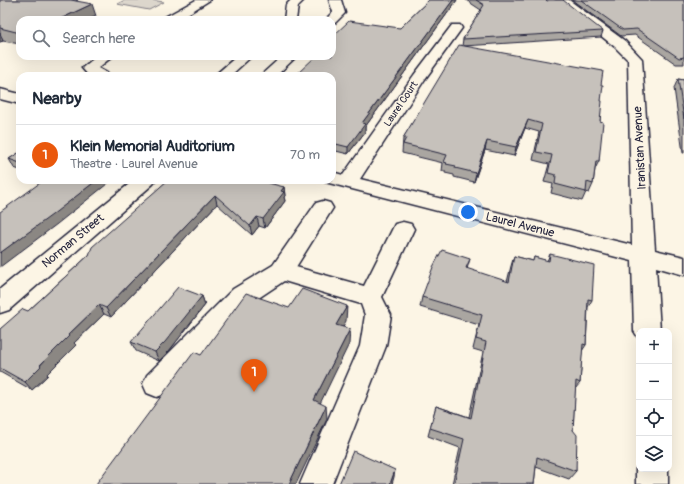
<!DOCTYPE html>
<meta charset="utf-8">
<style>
:root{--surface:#fff;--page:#f2f2f3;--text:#1f2937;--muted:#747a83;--line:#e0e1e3;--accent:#ea580c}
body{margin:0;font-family:Pangolin,sans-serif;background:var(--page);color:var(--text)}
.controls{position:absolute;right:12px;bottom:12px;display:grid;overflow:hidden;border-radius:8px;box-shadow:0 4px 16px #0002}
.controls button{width:36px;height:36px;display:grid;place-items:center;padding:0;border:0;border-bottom:1px solid var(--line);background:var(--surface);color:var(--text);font:20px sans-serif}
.you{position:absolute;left:468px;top:212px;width:14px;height:14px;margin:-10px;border:3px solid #fff;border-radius:50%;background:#1a73e8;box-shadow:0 0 0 6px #1a73e833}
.badge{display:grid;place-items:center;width:26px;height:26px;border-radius:50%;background:var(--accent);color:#fff;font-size:13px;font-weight:700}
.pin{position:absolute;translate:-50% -33px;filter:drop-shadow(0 1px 2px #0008)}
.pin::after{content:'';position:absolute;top:21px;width:14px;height:12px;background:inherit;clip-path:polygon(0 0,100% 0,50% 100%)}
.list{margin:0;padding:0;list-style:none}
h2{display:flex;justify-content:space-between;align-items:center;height:52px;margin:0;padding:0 16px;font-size:17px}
h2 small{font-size:13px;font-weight:400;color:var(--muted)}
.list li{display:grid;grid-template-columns:26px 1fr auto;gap:12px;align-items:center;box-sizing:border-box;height:60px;padding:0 16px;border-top:1px solid var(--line)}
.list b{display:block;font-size:15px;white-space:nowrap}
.list p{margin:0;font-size:13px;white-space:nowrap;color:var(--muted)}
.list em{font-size:13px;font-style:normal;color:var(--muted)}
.icon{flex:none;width:22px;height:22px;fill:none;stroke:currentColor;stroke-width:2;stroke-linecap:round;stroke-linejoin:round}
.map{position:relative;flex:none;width:684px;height:484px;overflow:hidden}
.search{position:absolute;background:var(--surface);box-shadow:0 4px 16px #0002;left:16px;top:16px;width:320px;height:44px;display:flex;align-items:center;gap:10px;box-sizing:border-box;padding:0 14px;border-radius:12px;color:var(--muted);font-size:15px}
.panel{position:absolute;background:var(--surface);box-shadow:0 4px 16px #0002;left:16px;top:72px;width:320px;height:112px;border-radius:12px}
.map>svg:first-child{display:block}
.green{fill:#dcd6cc;stroke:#7f7c84}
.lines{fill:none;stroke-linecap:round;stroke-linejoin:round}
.minor-casing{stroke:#22223b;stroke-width:3}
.minor{fill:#fcf5e5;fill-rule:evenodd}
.wall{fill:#aaa6a1;stroke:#22223b}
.shaded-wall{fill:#8b8783;stroke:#22223b}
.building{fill:#c6c1bb;stroke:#22223b}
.labels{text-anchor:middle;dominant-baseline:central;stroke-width:3;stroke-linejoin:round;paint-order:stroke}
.far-street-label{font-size:10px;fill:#22223b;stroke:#fcf5e5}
.street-label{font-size:12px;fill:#22223b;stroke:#fcf5e5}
</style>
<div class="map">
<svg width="684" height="484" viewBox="0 0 684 484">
<rect width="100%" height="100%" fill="#fcf5e5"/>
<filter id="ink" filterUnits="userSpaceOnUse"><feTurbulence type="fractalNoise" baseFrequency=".025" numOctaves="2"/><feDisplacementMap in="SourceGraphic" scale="8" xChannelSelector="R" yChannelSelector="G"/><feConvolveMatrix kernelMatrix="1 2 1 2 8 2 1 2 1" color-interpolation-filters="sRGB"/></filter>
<g filter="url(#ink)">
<path class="green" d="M125 0H151L164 2 149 10 117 4Z"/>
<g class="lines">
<defs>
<path id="minor" d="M196 0H210L178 20H163L165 17Z
M291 0H304L298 6 296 20H284L286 5Z
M329 0H341L345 13 335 23H332V20H325L333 12Z
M556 0H569L625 41 642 59 655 250 684 257V275L656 267 660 331H639V339L634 331 632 261 325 182 324 180H332V172L343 175 414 75 452 25H460L462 28 425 79 360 179 632 245 628 60 615 47Z
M97 56H113L98 68 107 73 109 76H89L82 68Z
M237 56H252L230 76H214Z
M282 56H297L276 76H260Z
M0 89 20 94V104L0 99Z
M134 180H156L153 184 9 310 0 313V289Z
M323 201 330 203 333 208 296 267 364 286 395 224 403 222 411 224 414 229 382 297 391 315 386 346 332 484H300L360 346 365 315 361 304 284 281 251 303 167 393 157 397 147 393 143 384 147 375 233 289 273 265 316 203Z
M639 462V469H668V484H636V469Z"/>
</defs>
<use href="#minor" class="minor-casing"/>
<use href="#minor" class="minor"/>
</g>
<path class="wall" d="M0 0H78L76 1 96 16 20 20V44L3 41 0 42Z
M429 0H457L365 127V132L348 154 332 150V76L297 74 400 28Z
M466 0H546L603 31 601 37 464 46 601 85 599 161 595 169 593 184 589 193 586 192 582 201 551 193 553 184 544 182 549 164 533 160 539 132 525 128 514 156 485 150 474 182 454 177V175L445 173V171H442L443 163 402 153 403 138 462 46 463 39 481 10Z
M572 0H684V64H676L635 35 621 36Z
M678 79 684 80V153H683L674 88Z
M20 152V170L14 168 9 159Z
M168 180 284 187 285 196 284 197 285 201 265 228 259 226 252 235 217 204 111 317 104 314 74 343 76 345 47 374 48 375 32 390 0 372V329L28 311 89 255Z
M550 254 592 300 588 307 586 345 582 351 580 383 575 389 573 430 576 471 569 479 536 467 534 484H452L460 448 428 436 436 406 469 417 483 352 473 349 479 325 420 307 422 297 470 259 467 269 507 282 511 266 514 256 533 261 534 257 547 261Z
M202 296 205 305 169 351 159 361 136 351 131 342Z"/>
<path class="shaded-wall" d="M453 0H457L365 127V132L348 154V147L362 123Z
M92 4 96 16 88 20H58Z
M0 33 3 41 0 42Z
M528 120 525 128 514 156 516 147Z
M487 141 485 150 474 182 476 173Z
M97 180H112L57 224 0 267V253Z
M284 187 285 196 284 197 285 201 265 228 263 219 281 191Z
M215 195 217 204 111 317 106 308Z
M257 217 259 226 252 235 250 226Z
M202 296 205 305 169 351 159 361 155 352Z
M99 305 104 314 74 343 76 345 47 374 48 375 32 390 25 382 68 335Z
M347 306 346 321 336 339V325Z
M350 329 349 344 315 414 314 400Z
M326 406 327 419 296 484H289Z
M395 470 394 477 392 484H390Z"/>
<path class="building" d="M0 0H71L92 4 58 20H20V33L0 28Z
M429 0H453L362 123 365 124 348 147 332 143V76H292L294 74H297L316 56H332V37L349 21 400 28Z
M476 0H546L547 1 549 0H563L603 31 463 39 484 5Z
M581 0H684V57L679 58 637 29 623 30Z
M459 45 603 71 601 85H603L601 101H602L600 121 603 122 599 161H596L593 184 587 182 586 192 555 184 556 175 548 173 552 155 536 152 542 124 528 120 516 147 487 141 476 173 455 168 456 166 446 164 447 163 444 162 447 155 403 144 406 138H403Z
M678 79 684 80V119Z
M20 152V163L9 159Z
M44 180H97L52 215 0 253V212Z
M168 180H257L284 187 281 191 284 192 263 219 257 217 250 226 215 195 106 308 99 305 68 335 69 336 40 365 41 366 25 382 0 368V329L23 309 28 311 89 255 92 247Z
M442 250 470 259 466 268 509 282 514 256 533 261 534 257 549 261 550 254 594 265 592 300 588 299 586 345 583 344 580 383 576 381 573 430 577 435 576 471 537 457 534 484H454L464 439 430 428 436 406 471 418 486 342 476 339 482 315 422 297 433 267Z
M178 287 202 296 165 342 155 352 131 342Z
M302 289 347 306 336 325 350 329 314 400 326 406 289 484H96L194 352 201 355 246 293 289 308Z
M353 451 395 470 390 484H339Z"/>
</g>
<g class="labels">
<g class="far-street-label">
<text transform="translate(401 104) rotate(-56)">Laurel Court</text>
</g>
<g class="street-label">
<text transform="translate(640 148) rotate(-93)">Iranistan Avenue</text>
<text transform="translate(520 225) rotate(14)">Laurel Avenue</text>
<text transform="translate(73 241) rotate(-40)">Norman Street</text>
</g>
</g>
</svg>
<div class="controls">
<button>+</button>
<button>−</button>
<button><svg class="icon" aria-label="locate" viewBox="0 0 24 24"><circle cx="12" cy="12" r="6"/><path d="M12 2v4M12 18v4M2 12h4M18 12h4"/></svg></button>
<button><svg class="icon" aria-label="layers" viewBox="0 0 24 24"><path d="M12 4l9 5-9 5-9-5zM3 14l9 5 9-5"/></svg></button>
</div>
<div class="you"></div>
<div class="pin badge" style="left:254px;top:392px">1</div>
<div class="search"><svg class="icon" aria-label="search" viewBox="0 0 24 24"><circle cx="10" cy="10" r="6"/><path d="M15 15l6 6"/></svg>Search here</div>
<section class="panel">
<h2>Nearby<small></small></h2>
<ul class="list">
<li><span class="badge">1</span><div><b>Klein Memorial Auditorium</b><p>Theatre · Laurel Avenue</p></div><em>70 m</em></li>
</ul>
</section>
</div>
